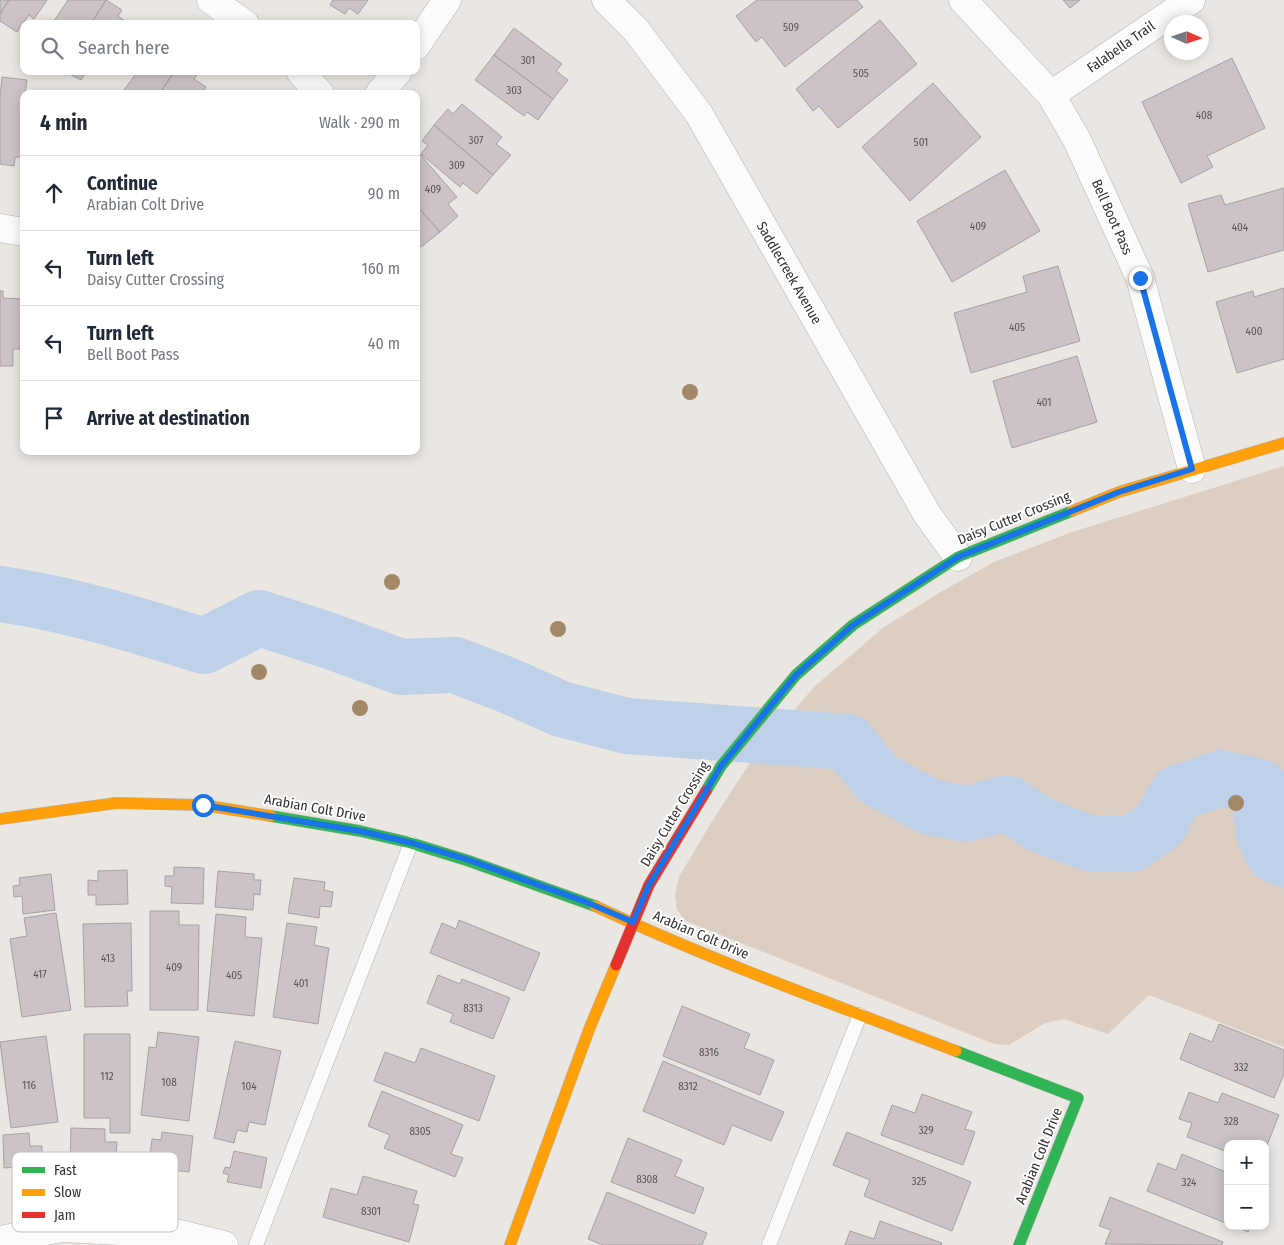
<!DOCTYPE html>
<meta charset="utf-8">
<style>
:root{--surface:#fff;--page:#f6f6f7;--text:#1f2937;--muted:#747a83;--line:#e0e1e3}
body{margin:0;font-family:"Fira Sans Condensed",sans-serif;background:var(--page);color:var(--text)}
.controls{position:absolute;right:15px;bottom:15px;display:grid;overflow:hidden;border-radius:10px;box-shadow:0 2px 12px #0003}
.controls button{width:45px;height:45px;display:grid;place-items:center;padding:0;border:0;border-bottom:1px solid var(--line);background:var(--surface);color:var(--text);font:25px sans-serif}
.compass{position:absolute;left:1164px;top:15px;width:45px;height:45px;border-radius:50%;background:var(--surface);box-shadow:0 2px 12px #0003;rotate:93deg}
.stop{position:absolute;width:15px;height:15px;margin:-11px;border:4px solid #1a73e8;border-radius:50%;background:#fff}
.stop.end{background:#1a73e8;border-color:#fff;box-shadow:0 1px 5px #0008}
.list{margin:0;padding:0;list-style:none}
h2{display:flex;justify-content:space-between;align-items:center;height:65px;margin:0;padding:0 20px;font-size:21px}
h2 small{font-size:16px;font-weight:400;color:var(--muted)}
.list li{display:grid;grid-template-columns:32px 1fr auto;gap:15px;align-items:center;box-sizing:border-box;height:75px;padding:0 20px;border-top:1px solid var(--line)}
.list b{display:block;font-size:19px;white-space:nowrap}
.list p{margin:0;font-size:16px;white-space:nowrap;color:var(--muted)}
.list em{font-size:16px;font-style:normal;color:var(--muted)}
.icon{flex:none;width:28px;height:28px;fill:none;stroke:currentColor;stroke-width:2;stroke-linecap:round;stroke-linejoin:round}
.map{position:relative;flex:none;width:1284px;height:1245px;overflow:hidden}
.search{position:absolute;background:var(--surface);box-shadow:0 2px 12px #0003;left:20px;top:20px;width:400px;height:55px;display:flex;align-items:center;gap:12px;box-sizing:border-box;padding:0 18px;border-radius:10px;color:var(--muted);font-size:19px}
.panel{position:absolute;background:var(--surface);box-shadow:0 2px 12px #0003;left:20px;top:90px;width:400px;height:365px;border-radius:10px}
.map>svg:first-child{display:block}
.green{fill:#dccec2}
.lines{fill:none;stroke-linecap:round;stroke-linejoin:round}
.river{stroke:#bfd0e9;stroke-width:56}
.building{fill:#ccc3c8;stroke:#a6a2a2}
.lane-casing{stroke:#b6b3b0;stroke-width:15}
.street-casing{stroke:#b6b3b0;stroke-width:29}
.fast-casing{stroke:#b6b3b0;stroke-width:12}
.slow-casing{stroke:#b6b3b0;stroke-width:12}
.jam-casing{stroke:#b6b3b0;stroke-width:12}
.lane{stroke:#fcfbfb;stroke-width:14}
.street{stroke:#fcfbfb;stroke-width:28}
.fast{stroke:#30b455;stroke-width:11}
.slow{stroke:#ff9f0a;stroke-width:11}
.jam{stroke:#e5322d;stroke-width:11}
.tree{fill:#a28866}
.route{stroke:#1a73e8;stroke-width:6}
.labels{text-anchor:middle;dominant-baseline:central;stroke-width:4;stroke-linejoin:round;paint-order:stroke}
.number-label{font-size:11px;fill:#5a5654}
.street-label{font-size:14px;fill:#34312e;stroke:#fff}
.key{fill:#fff;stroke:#c2c1c0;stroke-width:1}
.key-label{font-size:14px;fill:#34312e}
</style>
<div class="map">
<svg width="1284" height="1245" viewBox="0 0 1284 1245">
<rect width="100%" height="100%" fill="#eae6e2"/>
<path class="green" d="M1284 466V1047L1149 995 1108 1034 1064 1019 1045 1023 1009 1045 994 1044 686 921 677 910 675 894 679 877 711 823 755 755 815 686 884 627 944 590 994 562 1072 532Z"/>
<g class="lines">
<path class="river" d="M0 594C70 604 137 625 204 646L259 618 330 641 401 667 455 665 507 685 561 709 627 726 848 742 878 779 930 807 966 814 1007 803 1041 825 1089 843 1132 844 1160 824 1177 793 1222 778 1260 787 1263 831 1273 854 1284 859"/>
</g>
<path class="building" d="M0 0H9L0 14Z
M9 0H47L34 19 29 15 17 32 0 21V14Z
M68 0H106L91 24H52Z
M106 0 122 10 118 16 129 24H91Z
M333 0H368L358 14 349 8 345 14 330 5Z
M757 0H857L863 7 785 67 762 37 756 42 736 16Z
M1063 0H1080L1070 8Z
M880 20 917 64 838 128 819 106 813 111 796 89Z
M514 28 562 64 556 71 568 80 553 99 494 55Z
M494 55 553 99 538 120 527 112 524 116 475 80Z
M1232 58 1265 128 1207 156 1213 167 1181 183 1142 102Z
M64 71H87L81 80Z
M138 71H175L159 94H128L124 90Z
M175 71H200L194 79 206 87 201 94H159Z
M2 77 27 80 25 94H24V157H15L14 166 0 164V96Z
M933 83 981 137 910 201 862 147Z
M462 104 502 137 496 144 511 155 493 175 434 125 448 109 453 114Z
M434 125 493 175 477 194 463 183 460 187 421 154 428 145 422 141Z
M419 153 457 197 448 204 458 216 440 232 416 205V155Z
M1005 170 1040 231 952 282 917 221Z
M1284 188V250L1208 272 1188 204 1221 195 1225 205Z
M416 205 440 232 421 247 416 242Z
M1058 266 1080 341 971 373 954 313 1027 292 1023 276Z
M1284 288V359L1237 373 1216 302 1253 291 1254 297Z
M0 291H3V298L23 299 20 349H13V366H0Z
M1077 356 1097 422 1012 448 993 381Z
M174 867 204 868 203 904 171 903 172 887 165 886V876H174Z
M127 870 128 904 96 905V895H88V880L98 881V871Z
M218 871 254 874V880H261L260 895 254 894 253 910 215 907Z
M51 874 55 910 23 914 22 896 14 897 13 886 20 885 19 878Z
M294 878 325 882 324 890 333 892 331 907 320 906 319 918 288 913Z
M150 911H179V925H199L198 1010H150Z
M56 913 71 1010 22 1017 10 939 27 936 24 918Z
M216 914 246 917 245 937 262 938 254 1016 207 1011Z
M459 920 540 953 524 991 430 953 442 923 456 929Z
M131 923 132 991H127L128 1006 85 1007 83 924Z
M287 923 317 927 314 945 329 948 318 1024 273 1017Z
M438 975 460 984 462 979 510 998 493 1039 450 1022 453 1014 427 1003Z
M682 1006 750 1034 744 1048 774 1060 760 1095 663 1056Z
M1219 1024 1284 1050V1074L1274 1098 1180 1059 1190 1033 1212 1042Z
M158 1032 199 1037 189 1121 141 1115 149 1047 156 1048Z
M84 1034H130V1133H110V1118H84Z
M46 1036 58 1122 11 1128 0 1042Z
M235 1041 281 1051 265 1125 249 1122 247 1132 237 1130 234 1143 214 1138Z
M421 1048 495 1076 479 1121 374 1081 385 1052 415 1063Z
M663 1061 784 1112 771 1141 732 1125 724 1145 643 1111Z
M382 1091 463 1125 451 1154 463 1158 455 1177 384 1148 390 1135 368 1126Z
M1189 1092 1218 1103 1222 1093 1279 1115 1265 1150V1144H1228V1152L1187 1137 1192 1123 1179 1119Z
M922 1094 972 1112 965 1129 975 1132 963 1165 881 1135 892 1105 915 1113Z
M71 1128 105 1129V1142H117L116 1155H107V1164L70 1163Z
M162 1132 193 1136 189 1172 155 1168 157 1155H150L152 1139 161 1140Z
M847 1132 971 1182 952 1231 864 1196 870 1180 833 1165Z
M29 1133 30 1146H42V1159L33 1160 34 1166 4 1168 3 1135Z
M628 1138 682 1160 675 1176 704 1188 694 1214 611 1182Z
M234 1151 267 1158 261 1188 227 1182 229 1175 223 1173 225 1167 230 1168Z
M1182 1154 1228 1173V1224L1147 1191 1158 1163 1176 1170Z
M363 1176 417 1191 413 1204 419 1205 409 1242 323 1217 331 1188 357 1195Z
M607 1192 707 1233 702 1245H603L588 1239Z
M1110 1197 1223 1242 1222 1245 1105 1244 1111 1230 1099 1226Z
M880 1221 942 1243 941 1245H845L850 1231 874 1239Z
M1234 1226H1251L1248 1232Z"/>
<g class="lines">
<defs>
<path id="lane" d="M256 1245 411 843
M769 1245 860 1015"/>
<path id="street" d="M211 0 245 24
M606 0 636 30 699 114 927 514 958 557
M963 0 1051 95 1077 140 1140 278 1192 469
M416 46 447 0
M300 71 320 94
M379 94 398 71
M1051 95 1191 0
M0 228 24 232
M0 1240 61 1228 180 1234 224 1245"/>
<path id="fast" d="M706 791 721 766 796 675 853 625 958 557 1072 511
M271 816 360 831 411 843 469 861 595 906
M956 1051 1078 1098 1019 1245"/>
<path id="slow" d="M1072 511 1119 492 1284 443
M0 819 116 803 203 805 271 816
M595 906C713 961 835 1005 956 1051
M510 1245 590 1027 616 965"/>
<path id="jam" d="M616 965 649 885 706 791"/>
</defs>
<use href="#lane" class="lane-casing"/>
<use href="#street" class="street-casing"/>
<use href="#fast" class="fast-casing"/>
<use href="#slow" class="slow-casing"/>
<use href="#jam" class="jam-casing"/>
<use href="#lane" class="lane"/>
<use href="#street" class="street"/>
<use href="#fast" class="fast"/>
<use href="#slow" class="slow"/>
<use href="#jam" class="jam"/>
</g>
<g class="tree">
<circle cx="690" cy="392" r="8"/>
<circle cx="392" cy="582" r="8"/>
<circle cx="558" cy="629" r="8"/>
<circle cx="259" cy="672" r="8"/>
<circle cx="360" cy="708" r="8"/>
<circle cx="1236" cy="803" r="8"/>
</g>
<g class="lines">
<path class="route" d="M203 805 360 831 412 843 469 860 586 902 633 922 649 885 721 766 796 675 853 625 958 557 1119 492 1192 469 1140 278"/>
</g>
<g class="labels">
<g class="number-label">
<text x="791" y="27">509</text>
<text x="528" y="60">301</text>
<text x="861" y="73">505</text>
<text x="514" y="90">303</text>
<text x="1204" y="115">408</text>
<text x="476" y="140">307</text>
<text x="921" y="142">501</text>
<text x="457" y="165">309</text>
<text x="433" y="189">409</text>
<text x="978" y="226">409</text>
<text x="1240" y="227">404</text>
<text x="1017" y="327">405</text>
<text x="1254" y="331">400</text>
<text x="1044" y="402">401</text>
<text x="108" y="958">413</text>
<text x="174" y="967">409</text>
<text x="40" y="974">417</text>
<text x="234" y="975">405</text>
<text x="301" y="983">401</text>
<text x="473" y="1008">8313</text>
<text x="709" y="1052">8316</text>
<text x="1241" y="1067">332</text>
<text x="107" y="1076">112</text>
<text x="169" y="1082">108</text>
<text x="29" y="1085">116</text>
<text x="249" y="1086">104</text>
<text x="688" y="1086">8312</text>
<text x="1231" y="1121">328</text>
<text x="926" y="1130">329</text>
<text x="420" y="1131">8305</text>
<text x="647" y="1179">8308</text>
<text x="919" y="1181">325</text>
<text x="1189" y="1182">324</text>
<text x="371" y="1211">8301</text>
</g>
<g class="street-label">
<text transform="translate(1121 47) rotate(-35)">Falabella Trail</text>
<text transform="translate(1112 217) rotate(66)">Bell Boot Pass</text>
<text transform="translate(789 273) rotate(60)">Saddlecreek Avenue</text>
<text transform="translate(1014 518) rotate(-22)">Daisy Cutter Crossing</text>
<text transform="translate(315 808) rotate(10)">Arabian Colt Drive</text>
<text transform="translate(675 814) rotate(-59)">Daisy Cutter Crossing</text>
<text transform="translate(701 935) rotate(23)">Arabian Colt Drive</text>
<text transform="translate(1039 1156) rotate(-68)">Arabian Colt Drive</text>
</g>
</g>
<rect x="12" y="1152" width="166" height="80" rx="8" class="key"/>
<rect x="22" y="1167" width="23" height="6" fill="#30b455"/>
<rect x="22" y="1189" width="23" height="7" fill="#ff9f0a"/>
<rect x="22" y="1212" width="23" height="6" fill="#e5322d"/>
<g class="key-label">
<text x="54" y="1175">Fast</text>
<text x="54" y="1197">Slow</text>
<text x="54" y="1220">Jam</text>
</g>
</svg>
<div class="controls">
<button>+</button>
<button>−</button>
</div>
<svg class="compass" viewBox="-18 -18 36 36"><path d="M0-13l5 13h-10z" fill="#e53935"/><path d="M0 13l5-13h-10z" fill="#747a83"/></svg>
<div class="stop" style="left:203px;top:805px"></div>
<div class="stop end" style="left:1140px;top:278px"></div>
<div class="search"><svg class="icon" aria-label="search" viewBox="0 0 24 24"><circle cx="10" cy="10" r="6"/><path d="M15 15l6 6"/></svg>Search here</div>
<section class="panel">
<h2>4 min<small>Walk · 290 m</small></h2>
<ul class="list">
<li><svg class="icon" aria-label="ahead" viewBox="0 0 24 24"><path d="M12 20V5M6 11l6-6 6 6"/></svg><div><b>Continue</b><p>Arabian Colt Drive</p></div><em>90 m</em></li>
<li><svg class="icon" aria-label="left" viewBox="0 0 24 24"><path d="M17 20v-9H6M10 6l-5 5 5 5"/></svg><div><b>Turn left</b><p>Daisy Cutter Crossing</p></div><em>160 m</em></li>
<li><svg class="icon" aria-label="left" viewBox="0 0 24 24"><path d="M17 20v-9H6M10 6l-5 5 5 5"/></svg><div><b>Turn left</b><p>Bell Boot Pass</p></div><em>40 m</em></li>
<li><svg class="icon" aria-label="arrive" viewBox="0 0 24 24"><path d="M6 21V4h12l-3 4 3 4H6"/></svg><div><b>Arrive at destination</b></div></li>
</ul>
</section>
</div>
